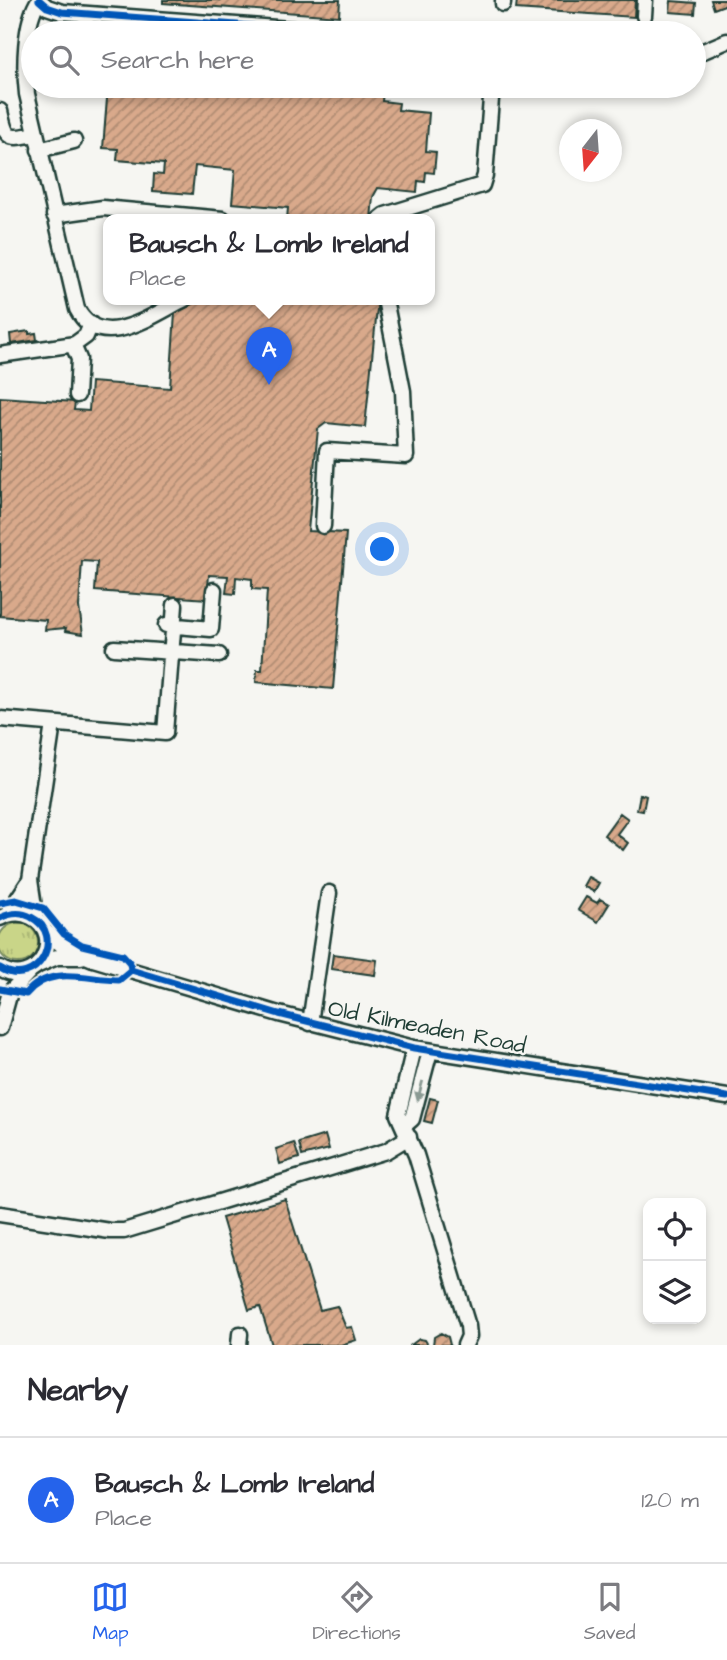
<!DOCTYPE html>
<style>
:root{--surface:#fff;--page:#f7f7f7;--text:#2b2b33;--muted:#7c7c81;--line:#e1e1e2;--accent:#2563eb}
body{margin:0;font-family:"Architects Daughter",sans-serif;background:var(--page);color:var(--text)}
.controls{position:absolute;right:21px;bottom:21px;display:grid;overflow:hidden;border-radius:14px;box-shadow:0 4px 10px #0003}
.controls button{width:63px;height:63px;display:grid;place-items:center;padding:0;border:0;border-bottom:2px solid var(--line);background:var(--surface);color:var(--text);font:35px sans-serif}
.compass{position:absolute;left:559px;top:119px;width:63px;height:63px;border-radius:50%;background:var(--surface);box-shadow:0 4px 10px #0003;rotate:197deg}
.you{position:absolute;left:383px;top:550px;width:24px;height:24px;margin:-18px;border:5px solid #fff;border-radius:50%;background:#1a73e8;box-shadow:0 0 0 10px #1a73e833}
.badge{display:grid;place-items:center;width:46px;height:46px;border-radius:50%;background:var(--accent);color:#fff;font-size:23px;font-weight:700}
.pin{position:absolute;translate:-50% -58px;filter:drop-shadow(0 2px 4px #0008)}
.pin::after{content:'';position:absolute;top:37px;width:24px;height:21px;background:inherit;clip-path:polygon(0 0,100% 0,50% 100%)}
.popup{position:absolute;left:103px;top:214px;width:332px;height:91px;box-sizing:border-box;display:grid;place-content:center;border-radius:14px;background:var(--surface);filter:drop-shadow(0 2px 5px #0005);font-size:23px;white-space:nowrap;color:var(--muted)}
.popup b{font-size:26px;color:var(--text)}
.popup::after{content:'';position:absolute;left:50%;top:100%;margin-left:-14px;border:14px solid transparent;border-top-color:var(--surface)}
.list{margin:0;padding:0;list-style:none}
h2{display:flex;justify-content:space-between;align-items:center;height:91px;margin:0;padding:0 28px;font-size:30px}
h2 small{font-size:23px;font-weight:400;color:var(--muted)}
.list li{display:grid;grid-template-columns:46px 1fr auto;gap:21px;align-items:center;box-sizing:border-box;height:126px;padding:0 28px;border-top:2px solid var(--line)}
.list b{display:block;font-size:26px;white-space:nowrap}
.list p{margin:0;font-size:23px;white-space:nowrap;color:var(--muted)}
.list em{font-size:23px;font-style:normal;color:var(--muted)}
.icon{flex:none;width:38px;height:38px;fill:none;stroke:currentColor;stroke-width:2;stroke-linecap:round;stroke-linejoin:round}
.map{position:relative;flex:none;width:727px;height:1345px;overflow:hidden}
.search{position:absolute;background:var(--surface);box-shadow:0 4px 10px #0003;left:21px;right:21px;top:21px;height:77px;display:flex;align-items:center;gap:18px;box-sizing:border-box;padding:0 24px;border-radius:38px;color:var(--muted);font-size:26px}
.sheet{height:217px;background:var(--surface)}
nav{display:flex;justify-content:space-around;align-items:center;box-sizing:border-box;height:98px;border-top:2px solid var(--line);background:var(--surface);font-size:19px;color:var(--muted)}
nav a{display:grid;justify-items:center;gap:4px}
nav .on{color:var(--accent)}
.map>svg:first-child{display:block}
.grass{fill:url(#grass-tufts);stroke:#74895e;stroke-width:2}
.building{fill:url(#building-hatch);stroke:#1f3d34;stroke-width:2}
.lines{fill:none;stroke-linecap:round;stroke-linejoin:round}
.minor-casing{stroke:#1f3d34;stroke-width:19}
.minor{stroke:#f6f6f2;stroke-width:14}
.cycleway-casing{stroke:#f6f6f2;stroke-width:11}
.cycleway{stroke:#0057b8;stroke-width:7}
.oneway{fill:#8a9a93}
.labels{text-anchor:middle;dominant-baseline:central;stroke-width:5;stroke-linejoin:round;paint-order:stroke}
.street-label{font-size:23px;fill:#1f3d34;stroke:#f6f6f2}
</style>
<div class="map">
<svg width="727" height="1345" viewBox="0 0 727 1345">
<defs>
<pattern id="grass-tufts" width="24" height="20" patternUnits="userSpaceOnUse" patternTransform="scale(1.75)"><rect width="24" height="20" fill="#c9d588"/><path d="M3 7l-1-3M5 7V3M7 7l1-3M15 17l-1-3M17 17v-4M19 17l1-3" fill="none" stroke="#acb876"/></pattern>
<pattern id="building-hatch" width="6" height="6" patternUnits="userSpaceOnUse" patternTransform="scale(1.75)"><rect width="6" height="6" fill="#d9a98b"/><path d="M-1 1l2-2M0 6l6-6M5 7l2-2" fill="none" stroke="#af8b72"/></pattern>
</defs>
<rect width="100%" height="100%" fill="#f6f6f2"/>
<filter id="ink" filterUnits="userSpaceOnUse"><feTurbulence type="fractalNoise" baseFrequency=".0143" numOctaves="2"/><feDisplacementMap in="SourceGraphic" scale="14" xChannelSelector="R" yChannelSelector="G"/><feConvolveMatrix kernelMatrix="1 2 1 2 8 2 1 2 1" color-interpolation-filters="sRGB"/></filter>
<g filter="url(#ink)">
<path class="grass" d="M-2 943a20 20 0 1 1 40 0a20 20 0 1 1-40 0Z"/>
<path class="building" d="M163 0H340L339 16 163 3Z
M517 0H635L634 17 516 9Z
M711 0H727V4L714 9Z
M671 1 696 3 695 14 670 12Z
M108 86H357V90L383 92 382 101 399 103 398 110 429 113 426 151 436 152 434 173 426 172 425 182 418 181 417 192 378 188 373 197 371 219H287L288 208 232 203 235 170 195 166 192 194 153 191 154 174 163 175 164 164 117 160 118 149 103 148Z
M203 299H378L365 427 326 423 318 429 308 531 346 533 333 689 256 682 257 670H262L267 590 252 589V579L236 577 235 594 226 593 228 576 209 575 207 599 95 591 97 562 82 561 79 607 83 634 65 631 66 628 45 630 46 620 0 616V397L75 402 74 410 89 411 91 382 170 388 175 313Z
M29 331V334L36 333 37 340 11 344 10 334Z
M640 794 646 796 643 811 637 810Z
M620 813 628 819 617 834 628 843 623 850 604 835Z
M588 877 599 883 594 892 583 886Z
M586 897 597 903 600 899 609 904 598 922 578 910Z
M333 954 377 960 375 975 331 969Z
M430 1098 438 1100 432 1123 424 1121Z
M325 1135 329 1149 302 1156 299 1143Z
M294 1143 299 1158 280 1164 276 1149Z
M285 1199 320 1310 337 1306 346 1328 352 1327 356 1340 341 1345H272L260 1307 249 1310 222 1218Z
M441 1333 448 1337 450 1345H433L434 1337Z
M419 1339 425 1340 428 1345H411Z"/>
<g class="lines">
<defs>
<path id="minor" d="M39 0C24 22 24 68 27 94L77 309C101 355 155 313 185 299
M39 0 47 7 62 12 345 33
M503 4V0
M644 16 645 0
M85 33 86 14
M694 55 727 41
M0 111C6 139 7 140 35 134
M39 150 74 141
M54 215 103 208 223 219
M380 219 385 215 482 185 485 175 492 86
M73 345 79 359 77 395
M0 355 75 344 86 336 91 324
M323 526 327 451 406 456 403 391 385 299
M166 625 211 629 214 590
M114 648 219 655
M0 719 165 733 175 605
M7 915 30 880
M0 918C10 913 20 911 31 917 67 935 37 991 0 968
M36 920 30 880 53 724
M45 931 64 947 93 959 279 1014 414 1048 727 1097
M38 965 57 957H81
M310 1023 329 893
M0 1028 10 992 29 972
M414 1048 398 1115 416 1155 468 1326 469 1336 465 1345
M404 1126 412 1119 430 1051
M0 1214 110 1231H124L386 1151 409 1137
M239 1345 240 1334"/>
</defs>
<use href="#minor" class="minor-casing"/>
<use href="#minor" class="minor"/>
<defs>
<path id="cycleway" d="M39 0 47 7 62 12 345 33
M0 903 16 900 43 908 64 934 82 945 123 955 130 963 131 970
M0 918C10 913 20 911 31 917 67 935 37 991 0 968
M131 970 279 1014 414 1048 727 1097
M0 989 26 994C50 964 87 980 119 980L131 970"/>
</defs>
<use href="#cycleway" class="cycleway-casing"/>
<use href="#cycleway" class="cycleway"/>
</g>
<defs><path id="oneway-solid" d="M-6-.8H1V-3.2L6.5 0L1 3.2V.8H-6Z" transform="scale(1.75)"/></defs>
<use class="oneway" href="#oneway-solid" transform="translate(420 1091) rotate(105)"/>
</g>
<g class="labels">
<g class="street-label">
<text transform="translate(427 1027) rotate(11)">Old Kilmeaden Road</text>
</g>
</g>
</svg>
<div class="controls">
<button><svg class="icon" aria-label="locate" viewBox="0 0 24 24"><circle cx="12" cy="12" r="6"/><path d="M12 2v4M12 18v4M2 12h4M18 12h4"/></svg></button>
<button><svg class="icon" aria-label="layers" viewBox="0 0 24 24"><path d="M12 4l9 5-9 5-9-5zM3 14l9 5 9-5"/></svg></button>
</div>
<svg class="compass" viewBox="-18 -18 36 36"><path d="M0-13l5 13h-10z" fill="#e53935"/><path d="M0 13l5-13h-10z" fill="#7c7c81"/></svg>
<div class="you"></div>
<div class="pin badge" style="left:269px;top:385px">A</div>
<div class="popup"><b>Bausch &amp; Lomb Ireland</b>Place</div>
<div class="search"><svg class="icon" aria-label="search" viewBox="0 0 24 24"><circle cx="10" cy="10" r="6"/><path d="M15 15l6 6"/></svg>Search here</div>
</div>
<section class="sheet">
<h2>Nearby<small></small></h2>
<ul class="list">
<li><span class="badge">A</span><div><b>Bausch &amp; Lomb Ireland</b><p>Place</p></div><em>120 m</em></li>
</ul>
</section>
<nav>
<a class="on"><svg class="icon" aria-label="map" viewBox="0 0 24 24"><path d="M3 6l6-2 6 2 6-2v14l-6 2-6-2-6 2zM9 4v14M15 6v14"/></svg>Map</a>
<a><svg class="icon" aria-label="directions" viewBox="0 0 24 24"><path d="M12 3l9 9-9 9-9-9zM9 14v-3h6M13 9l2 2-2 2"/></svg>Directions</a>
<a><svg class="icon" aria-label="saved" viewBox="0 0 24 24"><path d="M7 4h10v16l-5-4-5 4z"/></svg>Saved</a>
</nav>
